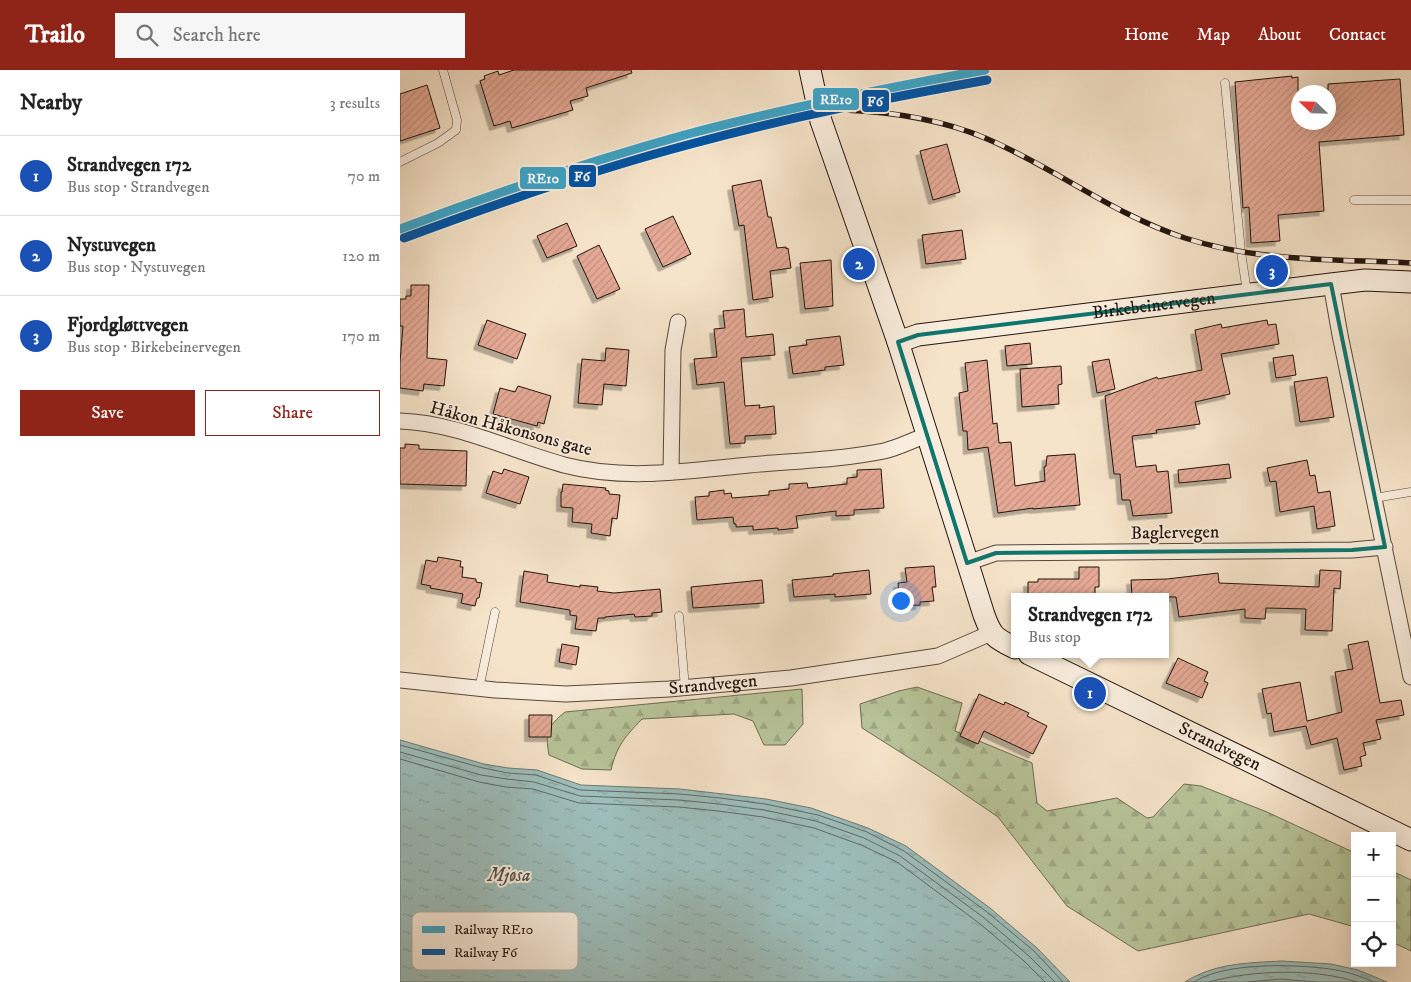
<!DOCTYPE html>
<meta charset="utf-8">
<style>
:root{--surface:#fff;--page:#f6f6f6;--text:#222;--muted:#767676;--line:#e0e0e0;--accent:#8f2418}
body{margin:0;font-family:"IM FELL DW Pica",serif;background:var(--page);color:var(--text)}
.controls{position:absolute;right:15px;bottom:15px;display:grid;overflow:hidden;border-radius:0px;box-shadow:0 5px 20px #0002}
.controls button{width:45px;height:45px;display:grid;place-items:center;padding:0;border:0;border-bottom:1px solid var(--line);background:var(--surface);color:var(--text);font:25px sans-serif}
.compass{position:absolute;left:891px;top:15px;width:45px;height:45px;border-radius:50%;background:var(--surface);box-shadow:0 5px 20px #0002;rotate:293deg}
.you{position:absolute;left:500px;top:530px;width:18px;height:18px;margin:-12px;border:4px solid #fff;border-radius:50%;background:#1a73e8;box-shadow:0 0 0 8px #1a73e833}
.badge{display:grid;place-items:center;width:32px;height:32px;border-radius:50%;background:var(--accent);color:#fff;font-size:16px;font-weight:700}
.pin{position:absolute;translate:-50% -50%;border:2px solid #fff;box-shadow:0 1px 5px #0006}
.popup{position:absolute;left:611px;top:523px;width:158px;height:65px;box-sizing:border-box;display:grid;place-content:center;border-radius:0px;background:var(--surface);filter:drop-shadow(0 1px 4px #0005);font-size:16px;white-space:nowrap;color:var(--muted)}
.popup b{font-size:19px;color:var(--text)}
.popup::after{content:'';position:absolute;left:50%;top:100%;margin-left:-10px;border:10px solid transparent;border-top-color:var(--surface)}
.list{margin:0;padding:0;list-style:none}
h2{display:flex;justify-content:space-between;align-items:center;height:65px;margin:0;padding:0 20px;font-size:21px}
h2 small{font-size:16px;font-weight:400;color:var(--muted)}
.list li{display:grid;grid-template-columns:32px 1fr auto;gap:15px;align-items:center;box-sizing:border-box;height:80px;padding:0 20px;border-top:1px solid var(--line)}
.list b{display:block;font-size:19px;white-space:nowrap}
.list p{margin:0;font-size:16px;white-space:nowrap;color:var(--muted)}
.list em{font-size:16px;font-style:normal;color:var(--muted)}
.actions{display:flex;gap:10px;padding:15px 20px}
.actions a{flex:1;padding:11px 0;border:1px solid var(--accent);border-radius:0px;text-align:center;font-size:18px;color:var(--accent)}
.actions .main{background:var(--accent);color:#fff}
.icon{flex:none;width:28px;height:28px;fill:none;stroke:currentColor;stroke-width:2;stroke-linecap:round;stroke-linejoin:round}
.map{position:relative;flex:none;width:1011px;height:912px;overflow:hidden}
header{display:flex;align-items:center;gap:30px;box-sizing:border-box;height:70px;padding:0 25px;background:var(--accent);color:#fff}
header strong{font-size:24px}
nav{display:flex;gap:28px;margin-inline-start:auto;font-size:18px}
.search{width:350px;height:45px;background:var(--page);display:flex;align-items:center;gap:12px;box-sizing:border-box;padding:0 18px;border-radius:0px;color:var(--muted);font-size:19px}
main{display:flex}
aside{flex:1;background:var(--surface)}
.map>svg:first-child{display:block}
.forest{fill:url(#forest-firs);stroke:#6e6c54}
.water{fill:url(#water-ripples);stroke:#6c7a75}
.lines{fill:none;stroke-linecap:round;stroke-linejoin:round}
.shore{stroke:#606964;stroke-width:1}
.building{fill:url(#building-hatch);stroke:#23140d;filter:url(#shadow)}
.lane-casing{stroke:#58483c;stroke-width:9}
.street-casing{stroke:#58483c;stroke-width:17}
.secondary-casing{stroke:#23140d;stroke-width:23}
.lane{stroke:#f9eddd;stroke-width:8}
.street{stroke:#f9eddd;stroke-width:15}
.secondary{stroke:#f9eddd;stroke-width:21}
.rail-casing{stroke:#23140d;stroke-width:5.5}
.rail{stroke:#f9eddd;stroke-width:4;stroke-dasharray:11;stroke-linecap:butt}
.rail-1-casing{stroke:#f9eddd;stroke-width:12}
.rail-2-casing{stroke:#f9eddd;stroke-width:12}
.rail-1{stroke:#3da4c7;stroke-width:9}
.rail-2{stroke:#0054a6;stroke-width:9}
.marked{fill:none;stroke:#0f766e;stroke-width:4;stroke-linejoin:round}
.labels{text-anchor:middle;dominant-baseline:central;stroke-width:4;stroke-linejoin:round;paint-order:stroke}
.street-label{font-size:18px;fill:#23140d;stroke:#f9eddd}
.water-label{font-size:19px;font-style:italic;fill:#4e504a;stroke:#f9eddd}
.key{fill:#f9eddd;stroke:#b9ac9f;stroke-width:1}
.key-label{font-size:14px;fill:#23140d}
.line-badge{stroke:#f9eddd;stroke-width:2}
.badge-label{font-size:14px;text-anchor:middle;font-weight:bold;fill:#fff}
</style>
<header>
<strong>Trailo</strong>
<div class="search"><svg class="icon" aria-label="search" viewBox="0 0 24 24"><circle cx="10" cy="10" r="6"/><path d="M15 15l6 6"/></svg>Search here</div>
<nav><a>Home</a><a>Map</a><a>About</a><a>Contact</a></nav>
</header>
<main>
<aside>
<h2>Nearby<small>3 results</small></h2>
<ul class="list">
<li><span class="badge" style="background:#1a4fb4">1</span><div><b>Strandvegen 172</b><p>Bus stop · Strandvegen</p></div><em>70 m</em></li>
<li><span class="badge" style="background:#1a4fb4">2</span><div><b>Nystuvegen</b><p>Bus stop · Nystuvegen</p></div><em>120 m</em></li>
<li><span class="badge" style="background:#1a4fb4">3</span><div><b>Fjordgløttvegen</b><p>Bus stop · Birkebeinervegen</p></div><em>170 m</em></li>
</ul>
<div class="actions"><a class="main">Save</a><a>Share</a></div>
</aside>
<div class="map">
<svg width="1011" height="912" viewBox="0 0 1011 912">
<defs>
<pattern id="forest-firs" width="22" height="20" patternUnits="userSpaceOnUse" patternTransform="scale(1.25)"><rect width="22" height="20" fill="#b8c59a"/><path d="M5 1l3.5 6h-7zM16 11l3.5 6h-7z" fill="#9ea884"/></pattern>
<pattern id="water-ripples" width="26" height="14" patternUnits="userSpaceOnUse" patternTransform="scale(1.25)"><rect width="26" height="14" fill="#9dbebb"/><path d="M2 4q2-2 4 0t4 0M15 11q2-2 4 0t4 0" fill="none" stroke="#87a2a0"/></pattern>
<pattern id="building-hatch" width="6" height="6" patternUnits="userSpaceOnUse" patternTransform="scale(1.25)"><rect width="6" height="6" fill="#e5a995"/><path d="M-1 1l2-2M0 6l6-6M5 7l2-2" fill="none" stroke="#c4917f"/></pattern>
<filter id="shadow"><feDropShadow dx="-4.5" dy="4.5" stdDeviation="0" flood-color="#0004"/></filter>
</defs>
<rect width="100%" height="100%" fill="#f6e4ca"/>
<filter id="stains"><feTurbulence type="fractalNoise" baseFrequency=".004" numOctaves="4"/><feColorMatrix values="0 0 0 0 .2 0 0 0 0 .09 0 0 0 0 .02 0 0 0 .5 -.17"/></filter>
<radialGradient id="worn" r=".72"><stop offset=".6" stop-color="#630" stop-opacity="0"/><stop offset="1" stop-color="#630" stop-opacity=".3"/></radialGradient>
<path class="forest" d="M517 617 562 633 555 661 632 693 637 733 647 741 717 728 747 748 753 747 784 714 801 716 867 742 955 783V857L909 844 738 881 667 836 598 747 538 706 462 658 460 634 499 621Z
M402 619 403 654 385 675H364L353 651 334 644 242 649C225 667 217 675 211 700L182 699 149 685C145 662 147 657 165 642Z
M992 801 1011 810V881L992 872Z"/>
<path class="water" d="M0 670 84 694 108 698 137 700 181 715 280 719 366 729 411 738 468 758 506 776 590 838 637 878 670 912H0Z
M882 891 931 894 958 900 987 912H785C815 893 847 893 882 891Z"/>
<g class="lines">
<path class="shore" d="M0 675 83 698 108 703 136 705 180 720 280 724 320 728 365 734 418 745 467 762 504 781 587 842 634 881 663 912
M0 682 81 705 107 709 134 712 180 726 279 730 319 734 364 740 416 751 464 768 500 786 583 847 629 886 655 912
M0 689 79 712 106 717 133 719 179 733 279 737 318 741 363 747 414 758 461 775 497 792 579 853 624 891 645 912
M794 912C825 892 894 894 930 899 945 901 960 906 974 912
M809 912C852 900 914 898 957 912
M848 912 881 909 916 912"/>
</g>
<path class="building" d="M114 0H231L232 3 186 18 188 26 170 31 173 40 112 58 110 51 94 56 80 11 85 9 84 6 98 1 99 5Z
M892 6V8L898 7V52H928V14L1000 9 1004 65 919 72 924 141 878 145 880 171 851 173 849 137 843 138 835 12Z
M27 15 40 58 0 71V24Z
M547 74 560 122 533 130 520 81Z
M361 110 368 147H371L377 178 386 177V179L388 178 391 198 370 201 373 227 353 230 344 155 339 156 332 116Z
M273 146 291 184 263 197 245 159Z
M167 153 177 176 147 188 137 166Z
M562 160 566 189 526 194 522 165Z
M199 175 220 219 197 229 177 186Z
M431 190 433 236 405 239 400 193Z
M11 215H29L27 288 47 290 44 316 24 314 23 321 0 318V292L3 256H0V229H6V226H11Z
M344 239 346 267 373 264 375 285 341 288 345 336 360 335 359 338 374 336 376 364 345 366V373L330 374 324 312 297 315 294 289 317 287 314 259 325 258 323 241Z
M87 250 126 264 117 289 78 275Z
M867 250 868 255 876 254 879 274 821 284 830 324 795 332 800 354 756 360 757 363 732 366 736 397 756 395 757 402 768 401 772 443 733 446 730 430H722L720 404H714L705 326 757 307 758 309 802 300 795 260 821 254 822 258Z
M440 266 444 295 425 297V300L393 304 389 277 407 275 406 270Z
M630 273 632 294 607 296 605 276Z
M206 278 229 280 226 316 204 314 202 335 178 333 182 289 205 291Z
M893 285 896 305 876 308 873 288Z
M709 289 715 319 697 323 692 292Z
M587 290 593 354 597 353 599 373 611 372 615 416 645 411 644 397 646 396 647 386 675 384 680 435 633 439V438L598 443 588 377 568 380 567 361H563L559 323 568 321 565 293Z
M661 296 662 314 658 315 659 334 622 337 620 299Z
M927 307 934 347 900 352 894 312Z
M118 316 151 326 144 354 138 352 137 356 93 344 100 318 115 322Z
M5 374 19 375V379L67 381 66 416 0 414V378H5Z
M907 390 910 406 915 405 918 423 930 421 935 456 917 459 914 436 880 442 876 411 870 412 867 398Z
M829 394 831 408 779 413 778 400Z
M104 399 129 407 120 434 86 423 93 401 102 404Z
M481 399 484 438 454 440V445L436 446V441L396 446 398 458 378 460V458L353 460V456L336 457V454H334L333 447 297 450 295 427 309 426V422L324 420V424L331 423 332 428 369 425V421L389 419V414L407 413 408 418 447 414V408L457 407V400Z
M163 414 206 418 205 420 209 421V424L220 425 217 449 212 448 210 466 191 463 192 454 172 452 173 438 161 437V422H162Z
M38 487 61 491 60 497H63L62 507 76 509V512L82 513 79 528H77L75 536 61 533 63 524 30 518 31 516 21 514 26 490 37 492Z
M534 496 536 517H532L534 531 520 532V535L500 536 498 513 507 512 505 498Z
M679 497H699V517H695V527H628V512H638V509H679Z
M469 500 471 524 435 527V524L394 527 392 510 433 506V504Z
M920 500 941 501 940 519 934 518 932 561 905 560 906 539 866 538 865 549 845 548V539L779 547 776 527H732L731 510 767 509 818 503 819 513 919 517Z
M124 501 148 505 147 512 180 517V515L198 517 197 521 214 523 260 519 262 542 252 543V546L235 547 234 544 205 547V548H198L196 561 175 559 177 546 170 545V540L120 532Z
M362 510 364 533 293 538 291 517Z
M968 571 980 633 1001 630 1004 645 976 650 981 669 963 673 966 685 960 687 962 696 944 700 937 668 911 675 906 656 874 662 871 643 867 644 862 619 900 612 907 651 942 642 935 602 953 599 948 575Z
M162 574 179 577 176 595 159 592Z
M778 588 808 602 804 611 808 613 802 628 766 613Z
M579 624 604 635 605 632 629 643 627 646 647 656 633 684 584 661 578 674 560 666Z
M129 645H152L151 667H129Z"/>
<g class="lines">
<defs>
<path id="lane" d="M825 13 841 182 847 222
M0 92 38 73 56 60 57 50 43 0
M954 130H1011
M974 428 1011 422
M279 546 285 618
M79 619 95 542"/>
<g id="street">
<path d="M931 214 940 265 1011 607"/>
<path d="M0 351C57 353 110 380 164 395 225 411 287 401 349 395 393 391 440 390 484 381 498 378 513 370 527 365"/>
<path d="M271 402 273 280 278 252"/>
<path d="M567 493 596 483 952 480 985 477"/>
<path id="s1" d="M0 610 95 620 166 624 269 619 391 608 538 586 591 563"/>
</g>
<g id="secondary">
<path d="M410 0 421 51 498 272 584 545C592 567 595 568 615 578"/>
<path id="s2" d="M498 272 518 265 931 214 965 210 1011 212"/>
<path id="s3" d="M629 584 1011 770"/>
</g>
</defs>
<use href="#lane" class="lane-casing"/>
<use href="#street" class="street-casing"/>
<use href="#secondary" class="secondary-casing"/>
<use href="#lane" class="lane"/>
<use href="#street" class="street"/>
<use href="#secondary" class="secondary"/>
<defs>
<path id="rail" d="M445 40C493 42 540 49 585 68 654 97 714 145 785 168 858 192 935 189 1011 193"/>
</defs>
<use href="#rail" class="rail-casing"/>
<use href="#rail" class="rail"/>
<defs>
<path id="rail-1" d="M0 159C95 123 190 91 288 64 386 38 485 18 585 0"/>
<path id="rail-2" d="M4 168C98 133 193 100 291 74 389 47 487 28 587 10"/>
</defs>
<use href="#rail-1" class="rail-1-casing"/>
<use href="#rail-2" class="rail-2-casing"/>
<use href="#rail-1" class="rail-1"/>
<use href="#rail-2" class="rail-2"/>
</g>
<path class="marked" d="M931 214 985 477 952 480 596 483 567 493 498 272 518 265Z"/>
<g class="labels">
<g class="street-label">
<text stroke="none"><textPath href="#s2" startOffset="259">Birkebeinervegen</textPath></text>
<text transform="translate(111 359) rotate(15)">Håkon Håkonsons gate</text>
<text transform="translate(775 463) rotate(-1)">Baglervegen</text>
<text stroke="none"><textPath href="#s1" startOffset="314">Strandvegen</textPath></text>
<text stroke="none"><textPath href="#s3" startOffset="212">Strandvegen</textPath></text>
</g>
<g class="water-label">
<text x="109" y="805">Mjøsa</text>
</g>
</g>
<rect x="12" y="842" width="166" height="58" rx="8" class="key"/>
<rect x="22" y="856" width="23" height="7" fill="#3da4c7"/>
<rect x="22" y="879" width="23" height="6" fill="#0054a6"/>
<g class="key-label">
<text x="54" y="864">Railway RE10</text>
<text x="54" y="887">Railway F6</text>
</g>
<g class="line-badge">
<rect x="412" y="17" width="48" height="24" rx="5" fill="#3da4c7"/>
<rect x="461" y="19" width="29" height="24" rx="5" fill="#0054a6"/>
<rect x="168" y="94" width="29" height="24" rx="5" fill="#0054a6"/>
<rect x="119" y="96" width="48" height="24" rx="5" fill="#3da4c7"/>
</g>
<g class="badge-label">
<text x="436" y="34">RE10</text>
<text x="475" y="36">F6</text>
<text x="182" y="111">F6</text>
<text x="143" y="113">RE10</text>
</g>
<rect width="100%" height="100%" filter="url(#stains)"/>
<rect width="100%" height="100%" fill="url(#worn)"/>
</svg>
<div class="controls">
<button>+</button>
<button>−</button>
<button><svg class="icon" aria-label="locate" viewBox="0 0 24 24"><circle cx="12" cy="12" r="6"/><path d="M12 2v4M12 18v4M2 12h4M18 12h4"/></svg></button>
</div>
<svg class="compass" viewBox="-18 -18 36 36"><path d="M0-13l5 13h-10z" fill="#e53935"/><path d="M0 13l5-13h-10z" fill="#767676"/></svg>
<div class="you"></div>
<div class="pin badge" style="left:690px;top:623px;background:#1a4fb4">1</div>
<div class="popup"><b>Strandvegen 172</b>Bus stop</div>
<div class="pin badge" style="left:459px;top:194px;background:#1a4fb4">2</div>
<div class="pin badge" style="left:872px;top:201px;background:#1a4fb4">3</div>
</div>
</main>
